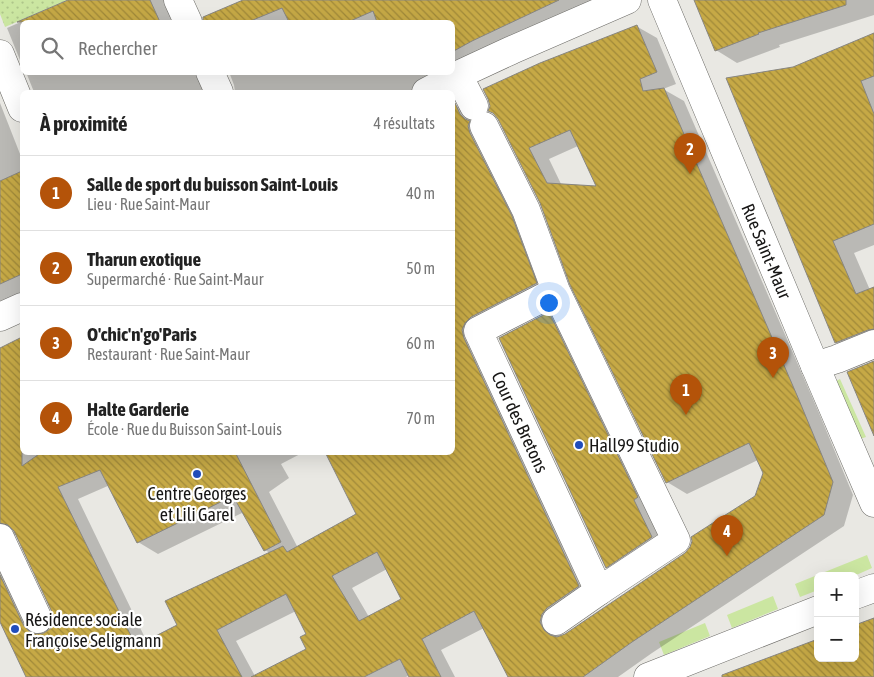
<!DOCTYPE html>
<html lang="fr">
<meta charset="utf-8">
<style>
:root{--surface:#fff;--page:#f2f2f2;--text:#222;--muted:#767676;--line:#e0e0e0;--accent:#b45309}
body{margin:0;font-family:"Asap Condensed",sans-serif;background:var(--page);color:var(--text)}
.controls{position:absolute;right:15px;bottom:15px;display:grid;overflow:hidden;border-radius:8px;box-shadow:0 5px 20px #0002}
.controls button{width:45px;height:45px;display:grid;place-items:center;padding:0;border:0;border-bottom:1px solid var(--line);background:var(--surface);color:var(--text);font:25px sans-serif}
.you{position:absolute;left:548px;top:302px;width:18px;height:18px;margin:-12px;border:4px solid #fff;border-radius:50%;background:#1a73e8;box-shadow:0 0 0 8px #1a73e833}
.badge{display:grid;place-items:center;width:32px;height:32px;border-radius:50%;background:var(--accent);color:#fff;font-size:16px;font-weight:700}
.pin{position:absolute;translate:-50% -41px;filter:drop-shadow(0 1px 2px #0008)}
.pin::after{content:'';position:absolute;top:26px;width:18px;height:15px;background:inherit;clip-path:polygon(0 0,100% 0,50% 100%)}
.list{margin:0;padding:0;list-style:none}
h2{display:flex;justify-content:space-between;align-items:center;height:65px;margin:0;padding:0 20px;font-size:21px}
h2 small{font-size:16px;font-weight:400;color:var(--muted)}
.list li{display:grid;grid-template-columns:32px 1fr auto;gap:15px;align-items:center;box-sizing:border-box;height:75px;padding:0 20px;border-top:1px solid var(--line)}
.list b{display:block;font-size:19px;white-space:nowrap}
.list p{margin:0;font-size:16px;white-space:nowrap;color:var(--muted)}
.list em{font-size:16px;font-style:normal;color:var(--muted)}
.icon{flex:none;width:28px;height:28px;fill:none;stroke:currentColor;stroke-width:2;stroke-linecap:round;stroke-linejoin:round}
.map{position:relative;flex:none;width:874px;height:677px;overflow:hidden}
.search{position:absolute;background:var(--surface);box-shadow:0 5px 20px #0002;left:20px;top:20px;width:435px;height:55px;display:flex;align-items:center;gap:12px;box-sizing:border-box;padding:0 18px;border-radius:8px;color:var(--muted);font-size:19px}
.panel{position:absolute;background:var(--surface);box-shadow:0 5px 20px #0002;left:20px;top:90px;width:435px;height:365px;border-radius:8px}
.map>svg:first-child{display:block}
.green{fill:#cbe6a1}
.garden{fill:url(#garden-dots)}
.shadow{fill:#0003;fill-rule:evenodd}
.building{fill:url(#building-back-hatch);stroke:#878581;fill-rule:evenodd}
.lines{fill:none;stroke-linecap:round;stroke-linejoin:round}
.minor-casing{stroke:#6b6a66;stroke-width:29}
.minor{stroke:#fff;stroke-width:28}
.poi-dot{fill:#214dbb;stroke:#fff;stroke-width:2}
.labels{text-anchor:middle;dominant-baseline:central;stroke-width:4.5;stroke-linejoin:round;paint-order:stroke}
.street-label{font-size:18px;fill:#171615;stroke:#fff}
.poi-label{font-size:18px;fill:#171615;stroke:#fff;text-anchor:start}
</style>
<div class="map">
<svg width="874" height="677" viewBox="0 0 874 677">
<defs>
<pattern id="garden-dots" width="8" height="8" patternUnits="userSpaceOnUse" patternTransform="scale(1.25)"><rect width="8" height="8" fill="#cbe6a1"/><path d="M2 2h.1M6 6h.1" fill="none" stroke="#aec58a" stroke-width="1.8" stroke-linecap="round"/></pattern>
<pattern id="building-back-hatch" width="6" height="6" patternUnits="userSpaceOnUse" patternTransform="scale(1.25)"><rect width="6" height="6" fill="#c6a946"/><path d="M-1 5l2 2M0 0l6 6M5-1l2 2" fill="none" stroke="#a08939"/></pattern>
</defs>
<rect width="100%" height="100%" fill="#e9e8e3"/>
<path class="green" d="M840 379 866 437 857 440 832 383Z
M867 555 872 568 854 576H818V590L800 597 795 584Z
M773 596 778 609 732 628 727 615Z
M705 623 710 636 664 655 659 642Z"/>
<path class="garden" d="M0 0H68L5 27 0 14Z"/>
<path class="shadow" d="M71 0H167L178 22H22V65L7 28Z
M246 0H611L432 92H235L234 85 229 72H452V22H235L229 8Z
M700 0H874V15L779 45 780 47 737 63 716 50Z
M636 26 657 38 676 84 663 89 684 101 819 413 853 495 844 526 652 653 618 677H508L509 676 484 628 441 650 455 677H411L410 675 406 677H27L0 619V349L22 338V452H304L281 464 289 478 269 492 298 548 358 515 452 452 455 105 475 116 556 295 491 328 599 597 562 626 560 634 561 636 566 635 685 554 756 497 764 473 758 460 687 494 667 482 541 203 499 118ZM578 146 598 187 562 186 549 159ZM110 485 138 542 158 554 244 512 265 550 270 553 179 626 147 642 78 499ZM14 535H17L53 612 55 621 52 628 42 635 6 557ZM387 569 403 600 369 617 352 588ZM296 611 308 635 307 649 255 676 236 641Z
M874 35V245L854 253 870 290 874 288V348L858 355 836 342 794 69Z
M26 72H228L223 77 220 92H34Z
M0 103 22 159V300L0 310Z
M549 314 569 325 672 549 627 579 606 567Z"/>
<path class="building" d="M68 0H150L160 22H17Z
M243 0H559L472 41 452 52V22H377L373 11 348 22H289L282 8 248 22H203V17Z
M694 0H846V5L758 33 759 34 715 51Z
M637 25 657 72 640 79 643 91 664 88 799 400 833 482 824 515 632 642 583 677H508L474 611 422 639 441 677H409L400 659 364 677H251L306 649 300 637 306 634 286 594 217 630 242 677H26L0 622V575L24 626 29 631 36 634 44 633 51 628 54 620 52 612 14 531 8 525 0 523V348L22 337V466L42 452H235L281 542 264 551 233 496 137 543 100 470 58 487 136 646 177 625 165 601 283 546 287 552 356 514 325 452H452V104L455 103 460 114 465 119 470 121 468 126 470 133 512 216 537 283 471 317 465 323 462 330 464 338 579 586 547 608 542 614 540 622 544 630 550 635 557 637 565 634 685 553 690 547 692 541 691 537 755 496 763 473 749 443 666 483 570 285 540 203 498 119 493 113 488 111 490 106 488 99 483 89 540 63ZM570 130 596 186 547 183 529 148ZM377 552 401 599 359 621 332 576Z
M874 33V76L861 81 874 114V224L833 241 856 294 874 287V329L868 330 835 343 726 78 793 67Z
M22 171V274L0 284V181Z
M549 312 638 497 634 500 652 537 606 568 499 338Z
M874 361V436L847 372Z
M874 618V677H722V675L818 639V658H855V625Z"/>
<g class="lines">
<defs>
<g id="minor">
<path d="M178 0 188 22"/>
<path id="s1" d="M662 0 815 366 874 503"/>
<path d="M0 54 22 108"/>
<path d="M210 72 219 92"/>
<path d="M458 75 474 106"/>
<path d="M426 92 458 75 512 50 627 0"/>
<path d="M484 126 526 210 556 291 676 540 599 591 478 331 556 291"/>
<path d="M0 317 22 307"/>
<path d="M815 366 837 359 874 344"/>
<path d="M0 538 38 619"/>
<path d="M855 595 874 588"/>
<path d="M556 621 599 591"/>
<path d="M648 677 818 610"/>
</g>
</defs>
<use href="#minor" class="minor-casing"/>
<use href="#minor" class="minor"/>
</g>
<g class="poi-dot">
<circle cx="579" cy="445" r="5"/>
<circle cx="197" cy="474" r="5"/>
<circle cx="15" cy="629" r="5"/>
</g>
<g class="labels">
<g class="street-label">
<text stroke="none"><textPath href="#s1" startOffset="272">Rue Saint-Maur</textPath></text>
<text transform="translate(520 422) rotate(65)">Cour des Bretons</text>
</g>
<g class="poi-label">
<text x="589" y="445">Hall99 Studio</text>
<text x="197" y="493" text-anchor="middle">Centre Georges<tspan x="197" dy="21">et Lili Garel</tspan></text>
<text x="25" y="619">Résidence sociale<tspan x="25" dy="21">Françoise Seligmann</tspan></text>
</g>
</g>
</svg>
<div class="controls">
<button>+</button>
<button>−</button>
</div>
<div class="you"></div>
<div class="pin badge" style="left:686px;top:415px">1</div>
<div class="pin badge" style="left:690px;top:174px">2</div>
<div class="pin badge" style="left:773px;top:378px">3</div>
<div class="pin badge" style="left:727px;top:556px">4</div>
<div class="search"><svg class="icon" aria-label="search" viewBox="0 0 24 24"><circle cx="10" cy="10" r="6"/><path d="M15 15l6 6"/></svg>Rechercher</div>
<section class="panel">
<h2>À proximité<small>4 résultats</small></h2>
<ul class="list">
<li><span class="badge">1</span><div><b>Salle de sport du buisson Saint-Louis</b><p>Lieu · Rue Saint-Maur</p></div><em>40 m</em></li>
<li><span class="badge">2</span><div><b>Tharun exotique</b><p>Supermarché · Rue Saint-Maur</p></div><em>50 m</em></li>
<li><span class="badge">3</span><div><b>O'chic'n'go'Paris</b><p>Restaurant · Rue Saint-Maur</p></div><em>60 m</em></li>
<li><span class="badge">4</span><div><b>Halte Garderie</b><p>École · Rue du Buisson Saint-Louis</p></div><em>70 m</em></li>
</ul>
</section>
</div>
